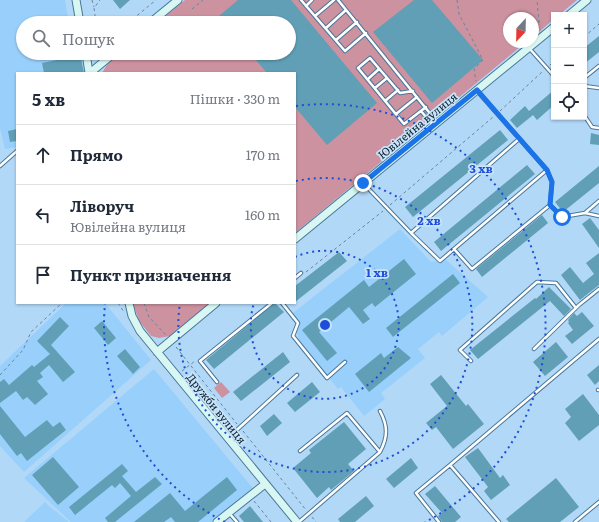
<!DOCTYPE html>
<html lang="uk">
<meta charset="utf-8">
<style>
:root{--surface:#fff;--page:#f6f6f7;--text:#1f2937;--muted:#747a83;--line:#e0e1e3}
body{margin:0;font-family:Literata,serif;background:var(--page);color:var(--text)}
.controls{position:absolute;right:12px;top:12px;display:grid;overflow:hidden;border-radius:0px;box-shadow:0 1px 3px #0004}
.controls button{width:36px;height:36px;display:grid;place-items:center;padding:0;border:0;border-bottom:1px solid var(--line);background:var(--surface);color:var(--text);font:20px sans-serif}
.compass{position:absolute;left:503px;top:12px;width:36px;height:36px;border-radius:50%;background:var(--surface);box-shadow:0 1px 3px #0004;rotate:202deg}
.stop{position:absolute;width:12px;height:12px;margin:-9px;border:3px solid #1a73e8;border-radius:50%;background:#fff}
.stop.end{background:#1a73e8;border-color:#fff;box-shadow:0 1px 4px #0008}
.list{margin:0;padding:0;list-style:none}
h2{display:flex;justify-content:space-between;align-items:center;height:52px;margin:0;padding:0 16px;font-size:17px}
h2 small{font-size:13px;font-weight:400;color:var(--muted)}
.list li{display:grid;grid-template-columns:26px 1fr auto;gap:12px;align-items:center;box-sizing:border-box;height:60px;padding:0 16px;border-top:1px solid var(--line)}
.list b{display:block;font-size:15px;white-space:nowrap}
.list p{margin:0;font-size:13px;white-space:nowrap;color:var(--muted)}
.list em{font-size:13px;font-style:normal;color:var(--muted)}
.icon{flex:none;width:22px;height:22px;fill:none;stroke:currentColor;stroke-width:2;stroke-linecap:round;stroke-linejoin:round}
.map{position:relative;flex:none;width:599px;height:522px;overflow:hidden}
.search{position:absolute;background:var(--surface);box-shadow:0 1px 3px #0004;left:16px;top:16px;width:280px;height:44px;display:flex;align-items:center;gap:10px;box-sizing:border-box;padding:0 14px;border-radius:22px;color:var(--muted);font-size:15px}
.panel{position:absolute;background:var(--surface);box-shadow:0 1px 3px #0004;left:16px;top:72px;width:280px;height:232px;border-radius:0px}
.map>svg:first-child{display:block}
.built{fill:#98cffb}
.green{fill:#cc92a0}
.building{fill:#609fb6}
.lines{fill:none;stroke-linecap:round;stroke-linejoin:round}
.lane-casing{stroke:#4a7799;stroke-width:4.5}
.secondary-casing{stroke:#4a7799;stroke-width:9}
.path{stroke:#68859d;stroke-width:1;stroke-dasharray:3 3;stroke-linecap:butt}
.lane{stroke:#fff;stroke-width:2.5}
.secondary{stroke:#d9f7f2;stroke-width:7}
.route{stroke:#1a73e8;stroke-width:5}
.ring{fill:none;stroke:#1d4ed8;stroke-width:2;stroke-dasharray:2 4}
.labels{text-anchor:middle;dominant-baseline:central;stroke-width:3.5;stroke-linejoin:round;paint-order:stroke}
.street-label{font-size:11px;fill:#0c1f2d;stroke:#c7e4fb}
.centre{fill:#1d4ed8;stroke:#c7e4fb;stroke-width:2}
.ring-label{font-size:12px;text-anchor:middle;font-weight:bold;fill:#1d4ed8;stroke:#c7e4fb;stroke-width:3.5;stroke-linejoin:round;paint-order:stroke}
</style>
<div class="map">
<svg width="599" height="522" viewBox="0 0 599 522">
<rect width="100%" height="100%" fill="#b2d8f7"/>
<path class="built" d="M0 0H65L69 23H23V53H75L78 73H17V147L5 149 0 128Z
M400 229 431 262 445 259 488 297 442 336 439 332 418 349 425 358 381 393 385 399 364 416 341 387 338 389 300 342 294 326 295 323 289 316Z
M66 303H105L151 360 24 472 0 446V366Z
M154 369 256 492 214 522H71L24 478Z
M45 502 49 506 69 522H24Z"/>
<path class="green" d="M185 0H577L559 15H554V19L533 37V18H509V42H526L295 233V73H102L108 63 120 53H289V23H157Z
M133 303H210L170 336 159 338 151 336 139 321Z
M221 382 230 392 222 398 214 388Z"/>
<path class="building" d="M113 0H130L120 9Z
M238 0H291L377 103 327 145 295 107V73H267L250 53H289V23H225L219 16Z
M414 0H432L483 60 432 103 373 32Z
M599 36V52L584 64V48Z
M61 53H80L84 73H44L42 63 62 59Z
M554 90V105L537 120 533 115 517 128 510 120 525 106 529 111Z
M17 129V141L10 142 8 131Z
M500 130 508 140 413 217 405 207Z
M591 133 599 135V145L590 144Z
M527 165 535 174 441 251 434 242Z
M599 166V183L563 212 555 202Z
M542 215 548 223 482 277 476 269Z
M590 218 599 230V248L582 224Z
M339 252 347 261 295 302V286Z
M599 253V285L580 300 561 275 570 267 583 283 594 274 586 263Z
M404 259 416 274 375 307 372 303 363 310 370 319 363 324 349 307 319 332 337 353 327 361 302 330 364 280 369 287Z
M453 274 460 283 393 337 386 328Z
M549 287 571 309 564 316 550 301 478 359 470 350 535 298 536 299Z
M275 303 284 312 214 369 206 360Z
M582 312 594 326 572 344 565 336 573 330 568 323 569 322 568 320 574 313 577 316Z
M60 317 69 326 51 345 75 372 63 382 49 365 40 373 43 377 37 381 48 394 35 405 27 397 23 400 16 391 0 403V382L4 379 9 385 32 365 34 367 50 354 37 341Z
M102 321 116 338 108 345 94 328Z
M556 342 568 357 545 376 533 362Z
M398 347 411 358 369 392 355 374 381 353 384 358Z
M125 349 140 367 133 374 117 356Z
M283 352 290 362 241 401 233 392Z
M599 365V381L595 385 587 375Z
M441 375 466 406 468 404 484 424 453 449 436 427 432 430 426 423 447 406 430 384Z
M312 382 320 392 295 412 287 403Z
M583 394 599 415V425L579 441 565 423 571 417 565 409Z
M0 406 25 437 47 420 53 427 60 422 66 430 27 461 21 453 17 456 0 434Z
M274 414 282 423 267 436 260 426Z
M344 422 366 449 348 464 354 471 331 490 329 487 317 498 293 468 311 453 309 450Z
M478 448 500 478 503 475 510 485 491 500 484 491 488 487 465 457Z
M53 457 79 487 58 505 32 475Z
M411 458 418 468 394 488 386 479Z
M122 464 128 471 122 476 136 492 155 477 162 484 115 522H108L105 518 131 496 120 483 115 488 112 485 75 515 69 507Z
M227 477 237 490 198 522H175L171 517 164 522H134L170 493 185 511Z
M556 478 579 507 560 522H509L506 519Z
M435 486 461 517 455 522H442L438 516 442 513 425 494Z
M366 496 374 506 355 522H340L338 519Z
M250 506 263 522H244L239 516Z"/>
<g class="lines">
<defs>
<path id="lane" d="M301 0 345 51 366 33
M338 0 437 122
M306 6 312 0
M315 16 334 0
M326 28 346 10
M336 40 357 22
M529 48 554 76
M584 78 599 66
M368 79 379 69
M584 86 599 88
M375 88 387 78
M413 91 400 93 370 58 358 68 404 124 426 107
M477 91 547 170
M385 101 398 90
M421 111 432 124
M396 114 417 97
M584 115 592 127 599 128
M0 166 17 151
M363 183 411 233 519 139
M550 205 472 269 454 249 547 170 552 182 550 205 562 217 585 213 599 216
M585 213 599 201
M411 233 440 261 454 249
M295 278 301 273
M282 303 298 323 293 336 327 378 345 362
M534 349 579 305 599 289
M471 361 460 350 537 282 556 283 576 308
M217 382 200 361 272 303
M598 390H599
M228 438 297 375
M380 452C388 437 388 426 380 411
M229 513 237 522
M299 522 380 452 347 413 300 451
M439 522 416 493 450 465
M499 522 450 465 599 339
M575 522 599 502"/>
<path id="secondary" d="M76 0 80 23
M569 15 587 0
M150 23 178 0
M86 53 89 73
M90 73 114 53
M295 239 554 27
M129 303 132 316 140 331 297 522
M157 352 216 303
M217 522 265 484"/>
</defs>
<use href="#lane" class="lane-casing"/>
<use href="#secondary" class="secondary-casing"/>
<path class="path" d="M92 0 94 7
M457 0 459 14 483 60 474 69 476 81
M192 9 203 0
M96 23 94 8 100 0
M128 23 156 0
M534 34 539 22 537 0
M584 37 599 24
M99 53 100 57
M550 65 554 62
M500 111 543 71
M390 205 493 117
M306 272 383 211
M118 303 124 312
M144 303 149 317 166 335
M176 347 237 424
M182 371 195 361
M0 375 23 350 31 332 62 303
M243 431 306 510
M254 501 271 522
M312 517 316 522"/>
<use href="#lane" class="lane"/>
<use href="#secondary" class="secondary"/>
</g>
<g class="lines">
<path class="route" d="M363 183 477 90 547 170 552 182 550 205 562 217"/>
</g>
<g class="ring">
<path d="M295 257A74 74 0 1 1 254 303"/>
<path d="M296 181A147 147 0 1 1 180 303"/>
<path d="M225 522A221 221 0 0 1 105 304M296 106A221 221 0 0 1 425 522"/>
</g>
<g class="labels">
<g class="street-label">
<text transform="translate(417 125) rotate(-39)">Ювілейна вулиця</text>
<text transform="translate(217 408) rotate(51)">Дружби вулиця</text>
</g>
</g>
<circle cx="325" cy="325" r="6" class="centre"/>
<g class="ring-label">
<text x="481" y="173">3 хв</text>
<text x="429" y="225">2 хв</text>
<text x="377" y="277">1 хв</text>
</g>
</svg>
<div class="controls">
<button>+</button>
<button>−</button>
<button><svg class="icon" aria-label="locate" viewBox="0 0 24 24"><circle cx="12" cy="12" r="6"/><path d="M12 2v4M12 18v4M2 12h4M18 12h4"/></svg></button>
</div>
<svg class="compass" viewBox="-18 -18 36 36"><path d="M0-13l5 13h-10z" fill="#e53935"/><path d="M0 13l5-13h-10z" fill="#747a83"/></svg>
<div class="stop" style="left:562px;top:217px"></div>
<div class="stop end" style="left:363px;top:183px"></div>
<div class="search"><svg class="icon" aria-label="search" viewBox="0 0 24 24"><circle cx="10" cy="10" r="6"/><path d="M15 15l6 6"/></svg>Пошук</div>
<section class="panel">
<h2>5 хв<small>Пішки · 330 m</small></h2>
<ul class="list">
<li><svg class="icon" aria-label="ahead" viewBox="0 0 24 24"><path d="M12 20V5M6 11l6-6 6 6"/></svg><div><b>Прямо</b></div><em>170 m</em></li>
<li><svg class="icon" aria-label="left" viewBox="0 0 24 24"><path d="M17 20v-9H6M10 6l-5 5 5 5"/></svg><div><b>Ліворуч</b><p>Ювілейна вулиця</p></div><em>160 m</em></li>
<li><svg class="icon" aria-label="arrive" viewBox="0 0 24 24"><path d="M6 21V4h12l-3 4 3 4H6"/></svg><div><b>Пункт призначення</b></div></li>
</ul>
</section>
</div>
